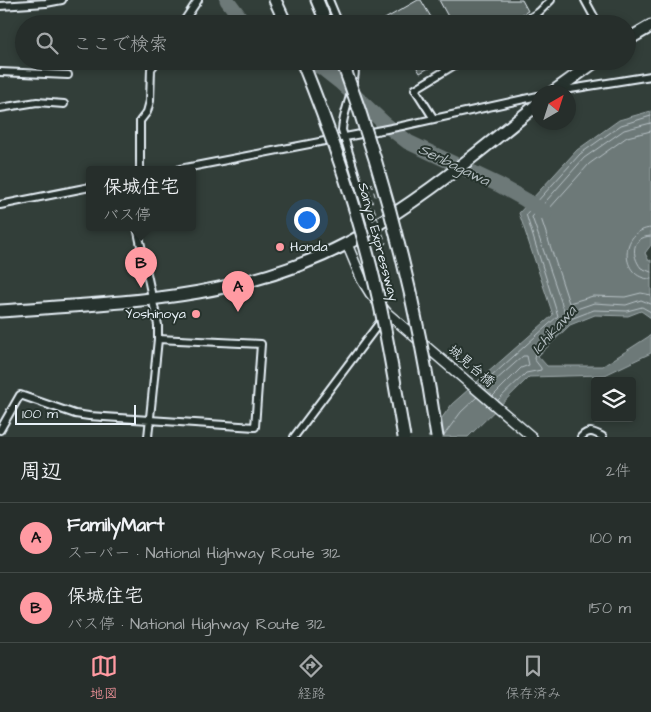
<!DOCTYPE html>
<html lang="ja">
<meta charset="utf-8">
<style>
:root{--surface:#262e2b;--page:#2e3633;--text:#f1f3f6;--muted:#a4a8a9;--line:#424a47;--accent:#ff9aa2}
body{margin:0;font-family:"Architects Daughter","Klee One",sans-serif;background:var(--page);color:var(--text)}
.controls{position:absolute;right:15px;bottom:15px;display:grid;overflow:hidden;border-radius:5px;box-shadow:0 2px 8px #0003}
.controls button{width:45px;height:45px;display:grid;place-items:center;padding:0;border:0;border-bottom:1px solid var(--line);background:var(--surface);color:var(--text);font:25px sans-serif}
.compass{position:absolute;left:531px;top:85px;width:45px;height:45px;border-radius:50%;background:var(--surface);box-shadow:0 2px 8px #0003;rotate:39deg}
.scale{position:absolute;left:15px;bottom:12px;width:121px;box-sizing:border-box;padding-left:5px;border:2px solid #e8f1f8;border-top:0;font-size:14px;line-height:18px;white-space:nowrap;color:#e8f1f8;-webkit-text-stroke:4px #26332d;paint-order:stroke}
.you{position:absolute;left:306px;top:219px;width:18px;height:18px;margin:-12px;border:4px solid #fff;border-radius:50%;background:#1a73e8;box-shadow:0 0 0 8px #1a73e833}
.badge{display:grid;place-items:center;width:32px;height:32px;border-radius:50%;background:var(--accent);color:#111;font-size:16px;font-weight:700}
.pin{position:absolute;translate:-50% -41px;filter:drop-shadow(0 1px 2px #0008)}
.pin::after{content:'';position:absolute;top:26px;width:18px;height:15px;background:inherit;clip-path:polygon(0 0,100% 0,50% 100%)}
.popup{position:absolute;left:86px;top:166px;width:110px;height:65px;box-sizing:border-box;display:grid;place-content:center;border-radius:5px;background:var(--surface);filter:drop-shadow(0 1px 4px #0005);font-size:16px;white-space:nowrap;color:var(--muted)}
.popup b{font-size:19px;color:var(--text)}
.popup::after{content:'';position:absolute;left:50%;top:100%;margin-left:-10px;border:10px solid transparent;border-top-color:var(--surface)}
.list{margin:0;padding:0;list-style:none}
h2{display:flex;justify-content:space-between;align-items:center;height:65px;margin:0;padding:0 20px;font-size:21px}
h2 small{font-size:16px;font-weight:400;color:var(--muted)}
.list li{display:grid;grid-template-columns:32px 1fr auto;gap:15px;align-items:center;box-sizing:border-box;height:70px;padding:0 20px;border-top:1px solid var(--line)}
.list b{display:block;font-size:19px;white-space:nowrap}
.list p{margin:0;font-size:16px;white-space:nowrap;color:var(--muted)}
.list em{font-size:16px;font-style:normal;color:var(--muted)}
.icon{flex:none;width:28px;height:28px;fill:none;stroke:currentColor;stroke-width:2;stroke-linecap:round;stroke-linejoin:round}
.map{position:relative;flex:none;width:651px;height:437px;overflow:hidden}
.search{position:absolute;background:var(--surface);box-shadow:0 2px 8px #0003;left:15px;right:15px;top:15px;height:55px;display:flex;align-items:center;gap:12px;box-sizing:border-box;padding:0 18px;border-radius:28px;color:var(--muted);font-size:19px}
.sheet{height:205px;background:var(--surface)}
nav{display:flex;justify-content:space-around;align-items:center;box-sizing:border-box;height:70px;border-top:1px solid var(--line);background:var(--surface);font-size:14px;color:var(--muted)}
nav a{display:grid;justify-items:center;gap:2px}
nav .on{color:var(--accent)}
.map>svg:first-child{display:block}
.water{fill:#6d7978;stroke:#9ea9ab}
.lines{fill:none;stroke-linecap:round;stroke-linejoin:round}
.shore{stroke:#b7c1c5;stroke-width:1}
.river{stroke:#6d7978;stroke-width:15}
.building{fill:#5c6865;stroke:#e8f1f8}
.street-casing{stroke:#e8f1f8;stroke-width:10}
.secondary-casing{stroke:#e8f1f8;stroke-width:12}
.highway-casing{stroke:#e8f1f8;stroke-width:15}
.path{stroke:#e8f1f8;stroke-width:1;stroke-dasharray:5 4;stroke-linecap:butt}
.street{stroke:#26332d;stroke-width:6}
.secondary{stroke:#26332d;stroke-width:9}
.highway{stroke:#26332d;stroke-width:11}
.highway-bridge-casing{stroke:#e8f1f8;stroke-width:15;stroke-linecap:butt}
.path-bridge{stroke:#e8f1f8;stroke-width:1;stroke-dasharray:5 4;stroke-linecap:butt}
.highway-bridge{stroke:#26332d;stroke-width:11}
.poi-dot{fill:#ff9aa2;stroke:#26332d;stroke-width:2}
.labels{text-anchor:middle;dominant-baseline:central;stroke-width:4;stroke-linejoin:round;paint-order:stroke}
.street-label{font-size:14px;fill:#e8f1f8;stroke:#26332d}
.poi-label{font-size:14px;fill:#e8f1f8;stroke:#26332d;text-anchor:start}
.water-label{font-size:15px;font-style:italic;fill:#b1bbbe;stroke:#26332d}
</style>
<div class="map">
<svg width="651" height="437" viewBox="0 0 651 437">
<rect width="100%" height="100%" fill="#323e39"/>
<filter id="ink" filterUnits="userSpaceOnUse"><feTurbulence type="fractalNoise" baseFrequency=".02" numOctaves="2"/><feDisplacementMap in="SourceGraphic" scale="10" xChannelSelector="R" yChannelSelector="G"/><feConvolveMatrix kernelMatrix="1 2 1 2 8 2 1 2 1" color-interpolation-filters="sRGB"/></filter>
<g filter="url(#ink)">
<path class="water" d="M651 111V245L645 253 649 261 651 260V318L641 311 628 316 595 315 570 325 538 356 547 366H603L651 335V353L605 375 529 377 468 437H428L452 404 553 315 519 213 577 150 619 120Z"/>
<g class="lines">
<path class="shore" d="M651 123 624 130 584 158 532 217 565 313 594 303 626 305 641 300 651 304
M651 131 627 137 589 164 541 218 569 303 593 296 625 297 641 293 651 295
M651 228C619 230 619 279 651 279
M651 236C631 237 631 255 641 268L651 272
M481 386 558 316 526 214 580 154 621 125 651 116
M485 390 523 356H527L529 365 521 368 493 396
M498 400 526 373 541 370V368L534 359 535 353 568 320 594 310 627 311 642 307 651 312
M444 435 461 412 477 397"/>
<path class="river" d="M227 0 245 24
M298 61 321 67 340 82 385 124 408 142 499 185 524 199 545 213"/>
</g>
<path class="building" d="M418 0H421L435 24H376Z
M439 0H522L528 11 505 24H452Z
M413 61H441L420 73Z"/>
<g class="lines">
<defs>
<path id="street" d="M329 0 339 24
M585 0 598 24
M0 6 46 3 62 0
M182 24 198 0
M521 24 539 12 551 0
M354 61C359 81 343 109 342 130L372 229
M0 72 68 75
M558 91 651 76
M0 108 37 102 64 104
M434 119 415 89 461 61
M140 169V121L147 112 150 101 151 69 157 61
M180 169 402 126 538 96
M0 205 90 187
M137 227 158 325V339L148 437
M0 430 20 395 75 414 89 416 255 427 261 344 158 339
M294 437 383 318
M581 437C589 429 594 432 603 437"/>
<path id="secondary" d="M347 244 362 280 370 293 387 313 532 437"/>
<path id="highway" d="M275 0 286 24
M317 0 327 24
M627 40 651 26
M553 92 596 61
M0 311C119 302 237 301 346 244 357 239 368 231 378 224 435 189 486 146 538 104"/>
</defs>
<use href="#street" class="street-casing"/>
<use href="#secondary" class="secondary-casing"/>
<use href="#highway" class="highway-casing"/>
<path class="path" d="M371 183 376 199
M370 184H367L374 208
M375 244 382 240 385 247 377 251"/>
<use href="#street" class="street"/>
<use href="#secondary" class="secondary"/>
<use href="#highway" class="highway"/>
<defs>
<path id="highway-bridge" d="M302 61C332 135 358 210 376 288 388 337 395 387 404 437
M342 61C387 183 418 309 437 437"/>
</defs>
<use href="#highway-bridge" class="highway-bridge-casing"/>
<path class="path-bridge" d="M374 208 386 243 377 248"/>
<use href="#highway-bridge" class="highway-bridge"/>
</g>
</g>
<g class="poi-dot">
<circle cx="280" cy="247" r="5"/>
<circle cx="196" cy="314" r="5"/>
</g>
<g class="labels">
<g class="street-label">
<text transform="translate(378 242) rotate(75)">Sanyo Expressway</text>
<text transform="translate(471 366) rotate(41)">城見台橋</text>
</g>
<g class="poi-label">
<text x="290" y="247">Honda</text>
<text x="186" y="314" text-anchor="end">Yoshinoya</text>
</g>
<g class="water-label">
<text transform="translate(454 165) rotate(26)">Senbagawa</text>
<text transform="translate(554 330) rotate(-48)">Ichikawa</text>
</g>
</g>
</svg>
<div class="controls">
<button><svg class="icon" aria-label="layers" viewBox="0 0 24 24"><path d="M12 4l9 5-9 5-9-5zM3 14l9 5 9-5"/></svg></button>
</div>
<svg class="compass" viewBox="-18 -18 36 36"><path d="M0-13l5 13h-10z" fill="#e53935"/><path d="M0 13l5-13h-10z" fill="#a4a8a9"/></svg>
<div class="scale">100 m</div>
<div class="you"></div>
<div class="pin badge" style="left:238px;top:312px">A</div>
<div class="pin badge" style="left:141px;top:288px">B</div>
<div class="popup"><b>保城住宅</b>バス停</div>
<div class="search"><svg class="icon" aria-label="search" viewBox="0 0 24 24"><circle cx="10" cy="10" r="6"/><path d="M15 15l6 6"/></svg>ここで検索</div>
</div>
<section class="sheet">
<h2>周辺<small>2件</small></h2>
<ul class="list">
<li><span class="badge">A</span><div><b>FamilyMart</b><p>スーパー · National Highway Route 312</p></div><em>100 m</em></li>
<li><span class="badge">B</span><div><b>保城住宅</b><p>バス停 · National Highway Route 312</p></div><em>150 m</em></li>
</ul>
</section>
<nav>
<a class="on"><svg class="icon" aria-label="map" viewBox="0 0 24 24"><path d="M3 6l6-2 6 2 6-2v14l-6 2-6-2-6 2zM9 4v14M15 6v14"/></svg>地図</a>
<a><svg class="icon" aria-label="directions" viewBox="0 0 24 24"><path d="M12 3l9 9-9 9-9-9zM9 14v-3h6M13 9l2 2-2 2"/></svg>経路</a>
<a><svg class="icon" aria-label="saved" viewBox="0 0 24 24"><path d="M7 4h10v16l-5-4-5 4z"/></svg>保存済み</a>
</nav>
